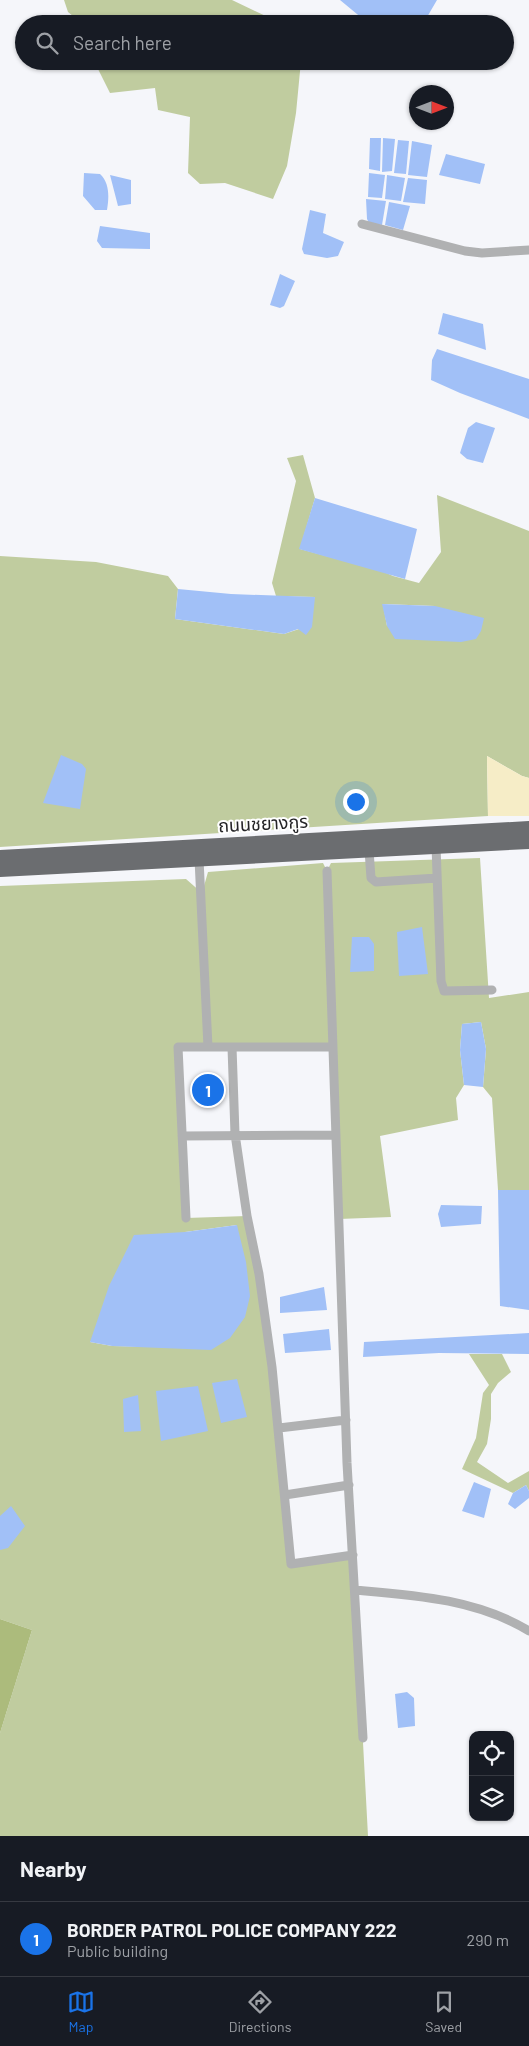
<!DOCTYPE html>
<meta charset="utf-8">
<style>
:root{--surface:#171b24;--page:#20242c;--text:#f1f3f6;--muted:#9ea1a6;--line:#363941;--accent:#1a73e8}
body{margin:0;font-family:Barlow,"Noto Sans Thai",sans-serif;background:var(--page);color:var(--text)}
.controls{position:absolute;right:15px;bottom:15px;display:grid;overflow:hidden;border-radius:10px;box-shadow:0 1px 4px #0004}
.controls button{width:45px;height:45px;display:grid;place-items:center;padding:0;border:0;border-bottom:1px solid var(--line);background:var(--surface);color:var(--text);font:25px sans-serif}
.compass{position:absolute;left:409px;top:85px;width:45px;height:45px;border-radius:50%;background:var(--surface);box-shadow:0 1px 4px #0004;rotate:90deg}
.you{position:absolute;left:355px;top:801px;width:18px;height:18px;margin:-12px;border:4px solid #fff;border-radius:50%;background:#1a73e8;box-shadow:0 0 0 8px #1a73e833}
.badge{display:grid;place-items:center;width:32px;height:32px;border-radius:50%;background:var(--accent);color:#fff;font-size:16px;font-weight:700}
.pin{position:absolute;translate:-50% -50%;border:2px solid #fff;box-shadow:0 1px 5px #0006}
.list{margin:0;padding:0;list-style:none}
h2{display:flex;justify-content:space-between;align-items:center;height:65px;margin:0;padding:0 20px;font-size:21px}
h2 small{font-size:16px;font-weight:400;color:var(--muted)}
.list li{display:grid;grid-template-columns:32px 1fr auto;gap:15px;align-items:center;box-sizing:border-box;height:75px;padding:0 20px;border-top:1px solid var(--line)}
.list b{display:block;font-size:19px;white-space:nowrap}
.list p{margin:0;font-size:16px;white-space:nowrap;color:var(--muted)}
.list em{font-size:16px;font-style:normal;color:var(--muted)}
.icon{flex:none;width:28px;height:28px;fill:none;stroke:currentColor;stroke-width:2;stroke-linecap:round;stroke-linejoin:round}
.map{position:relative;flex:none;width:529px;height:1836px;overflow:hidden}
.search{position:absolute;background:var(--surface);box-shadow:0 1px 4px #0004;left:15px;right:15px;top:15px;height:55px;display:flex;align-items:center;gap:12px;box-sizing:border-box;padding:0 18px;border-radius:28px;color:var(--muted);font-size:19px}
.sheet{height:140px;background:var(--surface)}
nav{display:flex;justify-content:space-around;align-items:center;box-sizing:border-box;height:70px;border-top:1px solid var(--line);background:var(--surface);font-size:14px;color:var(--muted)}
nav a{display:grid;justify-items:center;gap:2px}
nav .on{color:var(--accent)}
.map>svg:first-child{display:block}
.green{fill:#c0cc9f;fill-rule:evenodd}
.forest{fill:#acbb7c}
.sand{fill:#f6edc7}
.water{fill:#a1c0f7}
.lines{fill:none;stroke-linecap:round;stroke-linejoin:round}
.minor{stroke:#b0b1b2;stroke-width:9}
.trunk{stroke:#6b6d70;stroke-width:14}
.labels{text-anchor:middle;dominant-baseline:central;stroke-width:4;stroke-linejoin:round;paint-order:stroke}
.street-label{font-size:18px;fill:#252527;stroke:#fff}
</style>
<div class="map">
<svg width="529" height="1836" viewBox="0 0 529 1836">
<rect width="100%" height="100%" fill="#f5f6fa"/>
<path class="green" d="M64 0H232L272 19 269 24H83L68 12Z
M94 61H258L259 63 301 61 296 113 287 166 273 199 225 183 200 184 188 173 190 117 158 110 155 88 110 93Z
M303 455 315 498 300 549 382 571 393 576 419 583 441 552 437 495 529 531V778L522 776 487 756 488 816 0 847V556L96 562 168 576 178 589 175 619 284 634 299 629 315 597 276 596 272 583 296 481 287 458ZM383 604 435 606 387 626Z
M480 858 489 998 529 992V1190H498L492 1098 483 1087 486 1049 481 1022 462 1024 460 1050 464 1085 456 1098 458 1120 380 1136 391 1217 339 1219 333 1048 179 1047 186 1218 247 1216 259 1274 291 1564 353 1555 368 1836H0V1733L32 1630 0 1619V886L186 879 202 893 208 872 323 863 327 871 331 863ZM237 1225 157 1347 112 1346 90 1342 185 1232Z
M469 1354H502L511 1372 498 1383 491 1394V1419L487 1444 477 1462 508 1483 529 1471V1491L526 1485 513 1493 462 1469 476 1438 483 1393 489 1385Z"/>
<path class="forest" d="M0 1619 32 1630 0 1733Z"/>
<path class="sand" d="M487 756 522 776 529 778V816H488Z"/>
<path class="water" d="M340 0H437L423 24H369Z
M370 138H381L380 171 369 169Z
M383 138 395 139 392 171 382 172Z
M398 140 409 141 406 174 394 173Z
M412 141 432 145 427 177 408 175Z
M446 154 485 164 480 184 439 175Z
M84 173 100 174C110 183 109 198 107 210H95L83 196Z
M369 173 385 175 382 198 368 197Z
M110 175 131 180V204L118 206Z
M387 175 405 178 401 201 385 199Z
M408 178 427 180 425 204 403 202Z
M366 199 386 201 382 225 369 223 367 219Z
M389 202 410 206 403 230 385 225Z
M310 210 326 214 323 233 344 242 338 256 327 258 304 254 302 249Z
M100 226 150 233V249L102 248 97 241Z
M280 274 295 281 284 306 280 308 270 305Z
M443 313 483 324 486 350 438 334Z
M437 349 529 379V419L460 393 431 380 432 360Z
M476 422 495 428 483 463 467 459 460 453 468 428Z
M315 498 417 529 405 579 299 549Z
M178 589 231 594 315 597 312 627 306 635 298 629 284 634 175 619Z
M382 604 435 606 484 618 481 631 476 639 461 642 395 639 387 626Z
M61 755 82 764 86 769 80 809 43 803Z
M422 927 428 974 399 976 397 932Z
M352 937H369L374 944V971L350 972Z
M481 1022 486 1049 483 1087 464 1085 460 1050 462 1024Z
M498 1190H529V1310L500 1306Z
M441 1205 482 1206 481 1224 441 1227 438 1214Z
M237 1225 246 1262 250 1296 245 1317 230 1338 211 1350 112 1346 90 1342 109 1286 134 1235 185 1232Z
M324 1287 327 1310 280 1313V1297Z
M329 1329 331 1350 285 1353 283 1334Z
M529 1333V1354L439 1353 363 1357 364 1342Z
M237 1379 247 1417 221 1423 212 1383Z
M198 1386 208 1431 161 1441 156 1391Z
M138 1395 141 1431 124 1432 123 1399Z
M474 1482 491 1489 484 1518 462 1511Z
M526 1485 529 1491V1498L515 1509 508 1504 513 1493Z
M11 1506 25 1526 8 1548 0 1550V1516Z
M407 1692 414 1698 415 1726 398 1728 395 1694Z"/>
<g class="lines">
<path class="minor" d="M362 224 465 251 482 253 529 250
M436 846 441 981 444 991 492 990
M369 850 371 878 376 882 437 878
M199 859 208 1047
M327 871 347 1463 363 1738
M232 1047 235 1134 247 1216 259 1274 272 1367 291 1564 353 1555
M182 1136 336 1135
M186 1218 178 1047H333
M279 1428 346 1420
M285 1495 349 1485
M355 1590C414 1595 477 1599 529 1631"/>
<path class="trunk" d="M0 857 529 828
M0 870 529 842"/>
</g>
<g class="labels">
<g class="street-label">
<text transform="translate(263 823) rotate(-3)">ถนนชยางกูร</text>
</g>
</g>
</svg>
<div class="controls">
<button><svg class="icon" aria-label="locate" viewBox="0 0 24 24"><circle cx="12" cy="12" r="6"/><path d="M12 2v4M12 18v4M2 12h4M18 12h4"/></svg></button>
<button><svg class="icon" aria-label="layers" viewBox="0 0 24 24"><path d="M12 4l9 5-9 5-9-5zM3 14l9 5 9-5"/></svg></button>
</div>
<svg class="compass" viewBox="-18 -18 36 36"><path d="M0-13l5 13h-10z" fill="#e53935"/><path d="M0 13l5-13h-10z" fill="#9ea1a6"/></svg>
<div class="you"></div>
<div class="pin badge" style="left:208px;top:1090px">1</div>
<div class="search"><svg class="icon" aria-label="search" viewBox="0 0 24 24"><circle cx="10" cy="10" r="6"/><path d="M15 15l6 6"/></svg>Search here</div>
</div>
<section class="sheet">
<h2>Nearby<small></small></h2>
<ul class="list">
<li><span class="badge">1</span><div><b>BORDER PATROL POLICE COMPANY 222</b><p>Public building</p></div><em>290 m</em></li>
</ul>
</section>
<nav>
<a class="on"><svg class="icon" aria-label="map" viewBox="0 0 24 24"><path d="M3 6l6-2 6 2 6-2v14l-6 2-6-2-6 2zM9 4v14M15 6v14"/></svg>Map</a>
<a><svg class="icon" aria-label="directions" viewBox="0 0 24 24"><path d="M12 3l9 9-9 9-9-9zM9 14v-3h6M13 9l2 2-2 2"/></svg>Directions</a>
<a><svg class="icon" aria-label="saved" viewBox="0 0 24 24"><path d="M7 4h10v16l-5-4-5 4z"/></svg>Saved</a>
</nav>
